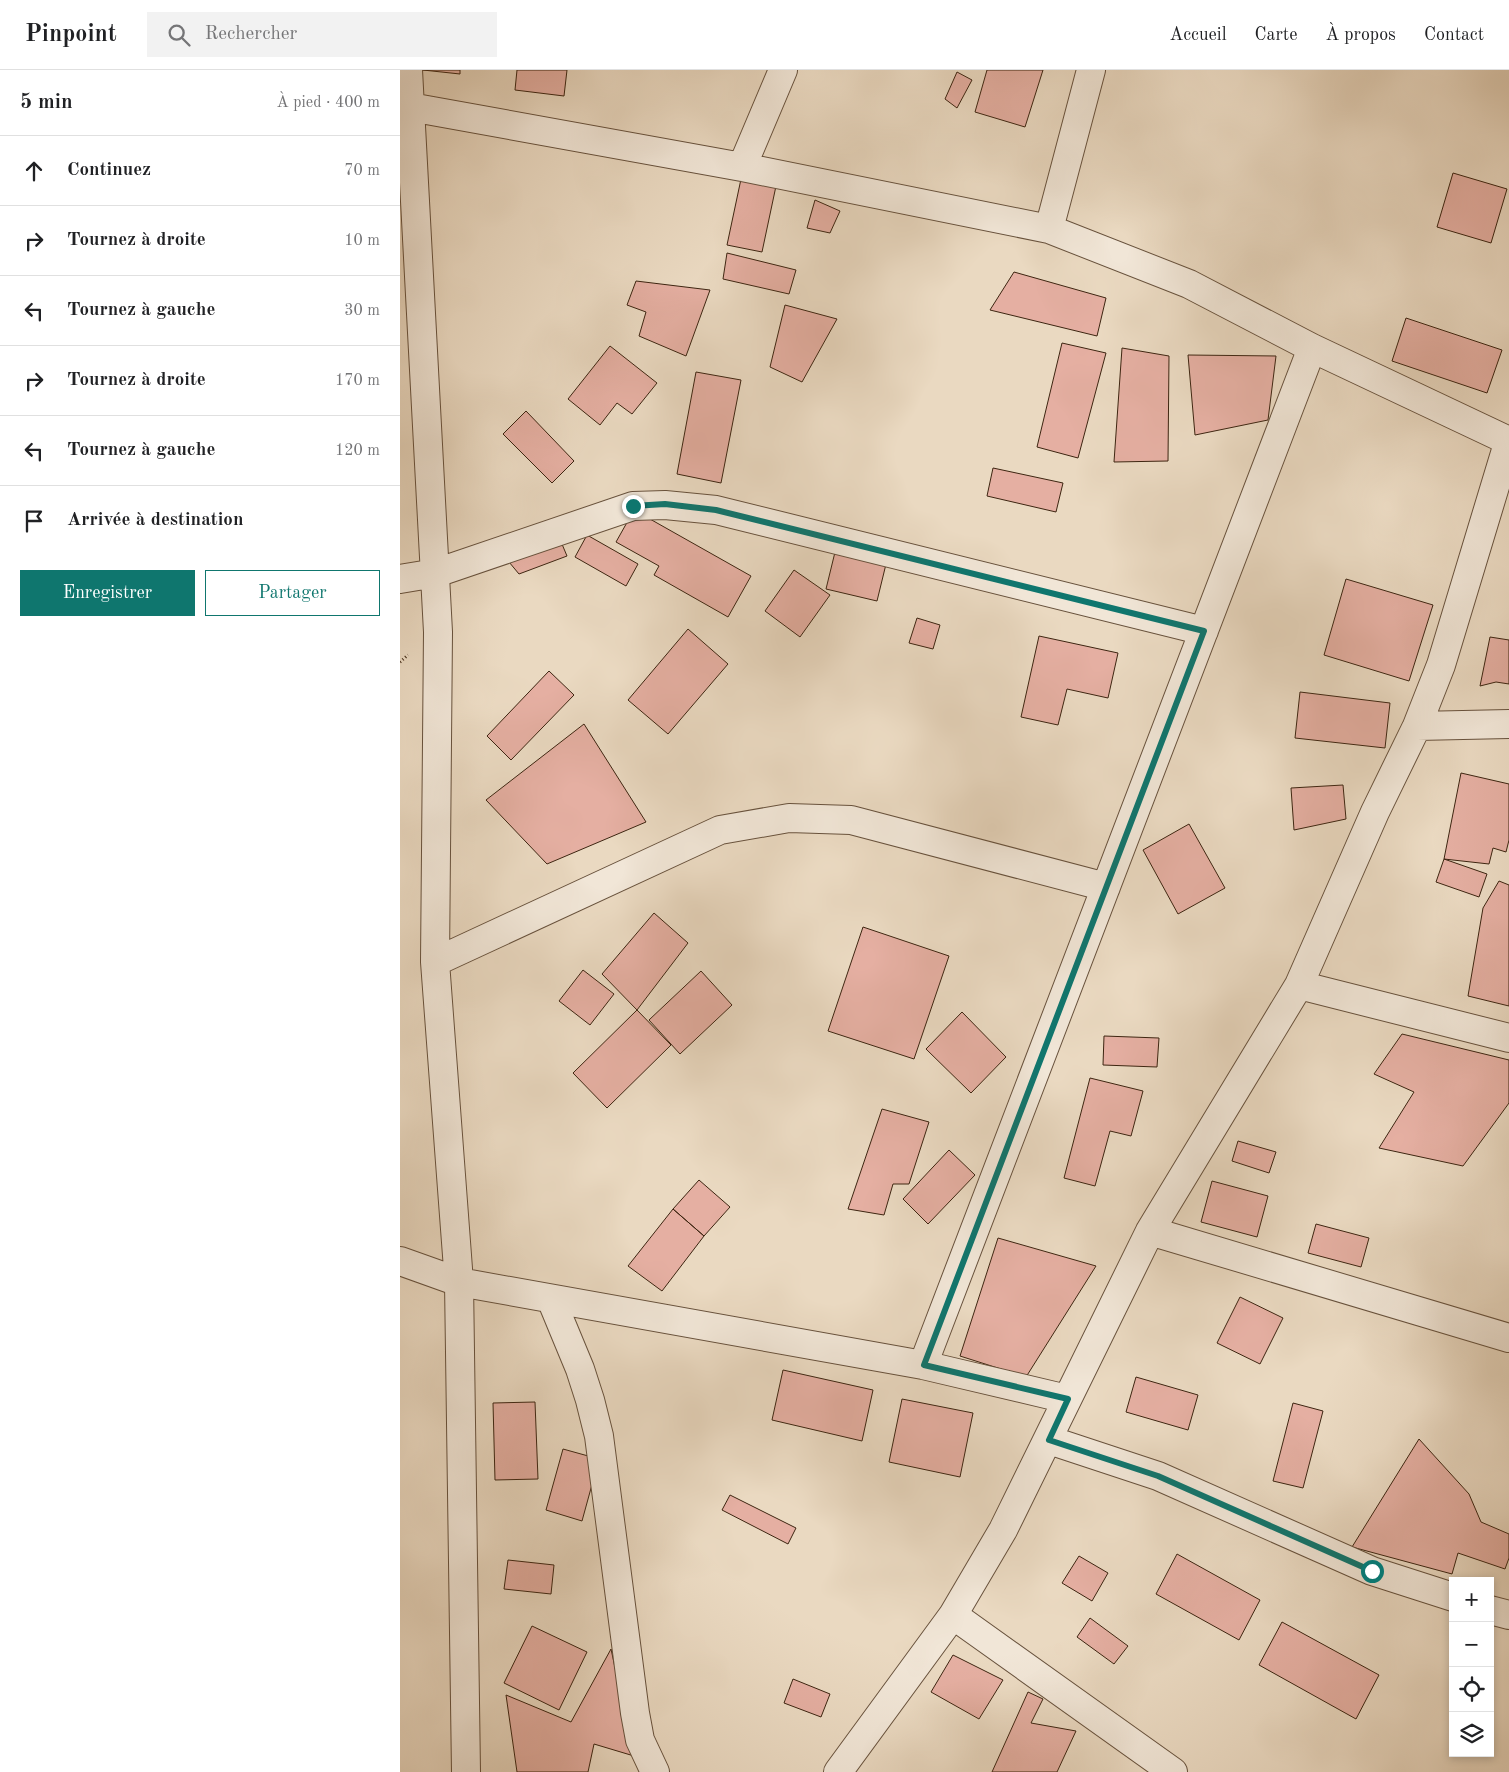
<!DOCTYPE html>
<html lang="fr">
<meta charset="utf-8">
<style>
:root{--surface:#fff;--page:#f2f2f2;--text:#202124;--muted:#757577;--line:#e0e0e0;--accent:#0f766e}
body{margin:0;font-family:"Old Standard TT",serif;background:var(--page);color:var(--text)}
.controls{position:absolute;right:15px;bottom:15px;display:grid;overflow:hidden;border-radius:0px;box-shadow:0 2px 8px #0003}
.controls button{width:45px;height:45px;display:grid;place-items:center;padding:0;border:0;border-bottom:1px solid var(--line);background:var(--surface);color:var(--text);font:25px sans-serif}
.stop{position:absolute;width:15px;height:15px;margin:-11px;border:4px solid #0f766e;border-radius:50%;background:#fff}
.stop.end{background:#0f766e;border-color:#fff;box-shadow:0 1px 5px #0008}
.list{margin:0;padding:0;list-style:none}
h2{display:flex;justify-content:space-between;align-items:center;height:65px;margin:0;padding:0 20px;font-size:21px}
h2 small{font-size:16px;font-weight:400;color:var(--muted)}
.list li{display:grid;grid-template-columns:32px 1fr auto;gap:15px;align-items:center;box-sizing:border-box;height:70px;padding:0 20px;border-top:1px solid var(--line)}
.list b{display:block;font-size:19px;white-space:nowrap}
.list em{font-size:16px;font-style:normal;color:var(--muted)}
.actions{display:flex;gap:10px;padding:15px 20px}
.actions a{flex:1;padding:11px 0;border:1px solid var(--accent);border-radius:0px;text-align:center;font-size:18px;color:var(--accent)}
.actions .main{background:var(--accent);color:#fff}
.icon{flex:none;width:28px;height:28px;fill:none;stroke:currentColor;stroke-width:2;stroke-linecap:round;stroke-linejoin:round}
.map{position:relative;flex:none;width:1109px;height:1702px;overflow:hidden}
header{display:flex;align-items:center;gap:30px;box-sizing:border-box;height:70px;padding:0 25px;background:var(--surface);border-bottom:1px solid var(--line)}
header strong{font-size:24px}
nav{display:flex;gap:28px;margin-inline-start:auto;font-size:18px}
.search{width:350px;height:45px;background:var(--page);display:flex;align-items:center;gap:12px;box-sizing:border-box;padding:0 18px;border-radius:0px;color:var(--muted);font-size:19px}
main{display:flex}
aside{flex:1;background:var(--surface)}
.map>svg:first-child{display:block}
.building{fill:#e5afa2;stroke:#3d2511}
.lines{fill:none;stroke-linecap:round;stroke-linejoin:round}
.minor-casing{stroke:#68523d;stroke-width:30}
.path{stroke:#3d2511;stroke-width:3;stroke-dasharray:1 2.5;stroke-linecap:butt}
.minor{stroke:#f1e6d7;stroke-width:28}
.route{stroke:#0f766e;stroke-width:6}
</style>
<header>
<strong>Pinpoint</strong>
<div class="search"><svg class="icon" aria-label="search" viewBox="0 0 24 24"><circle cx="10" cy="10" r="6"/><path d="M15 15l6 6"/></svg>Rechercher</div>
<nav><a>Accueil</a><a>Carte</a><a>À propos</a><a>Contact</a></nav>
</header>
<main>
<aside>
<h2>5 min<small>À pied · 400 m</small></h2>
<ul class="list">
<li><svg class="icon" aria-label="ahead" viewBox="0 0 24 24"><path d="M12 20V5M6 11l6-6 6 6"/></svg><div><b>Continuez</b></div><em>70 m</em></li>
<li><svg class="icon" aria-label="right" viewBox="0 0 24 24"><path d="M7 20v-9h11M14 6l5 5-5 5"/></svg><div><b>Tournez à droite</b></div><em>10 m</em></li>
<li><svg class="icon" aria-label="left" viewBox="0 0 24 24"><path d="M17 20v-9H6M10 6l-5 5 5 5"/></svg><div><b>Tournez à gauche</b></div><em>30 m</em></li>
<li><svg class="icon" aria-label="right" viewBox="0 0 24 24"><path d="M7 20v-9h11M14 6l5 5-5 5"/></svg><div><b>Tournez à droite</b></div><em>170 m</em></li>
<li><svg class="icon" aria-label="left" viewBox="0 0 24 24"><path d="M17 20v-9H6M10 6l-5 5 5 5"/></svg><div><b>Tournez à gauche</b></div><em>120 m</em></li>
<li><svg class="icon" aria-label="arrive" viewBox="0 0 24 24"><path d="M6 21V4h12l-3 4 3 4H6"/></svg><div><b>Arrivée à destination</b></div></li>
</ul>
<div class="actions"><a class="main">Enregistrer</a><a>Partager</a></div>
</aside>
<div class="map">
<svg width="1109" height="1702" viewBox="0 0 1109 1702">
<rect width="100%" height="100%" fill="#ead9c1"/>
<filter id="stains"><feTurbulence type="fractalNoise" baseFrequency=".004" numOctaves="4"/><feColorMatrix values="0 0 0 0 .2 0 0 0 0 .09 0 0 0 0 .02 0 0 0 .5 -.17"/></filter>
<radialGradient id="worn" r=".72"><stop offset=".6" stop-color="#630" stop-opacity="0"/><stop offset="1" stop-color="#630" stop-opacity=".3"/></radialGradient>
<path class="building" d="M23 0H60V4Z
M117 0H167L164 26 115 20Z
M587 0H643L625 57 575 42Z
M557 2 572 10 557 38 545 29Z
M1053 103 1107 119 1091 173 1037 157Z
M341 109 376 116 362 182 327 175Z
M415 130 440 141 430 163 407 158Z
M327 183 396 200 389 224 323 209Z
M614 202 706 228 697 266 590 240Z
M236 211 310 220 286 286 239 266 246 242 227 235Z
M385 235 437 249 402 312 370 297Z
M1006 248 1102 280 1087 323 992 291Z
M662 273 706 283 678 388 637 377Z
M210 276 257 313 232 344 217 333 200 355 168 329Z
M722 278 769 286 768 391 714 392Z
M788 285 876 286 868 350 795 365Z
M296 302 341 310 321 413 277 404Z
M126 341 174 391 152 413 103 364Z
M593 398 663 413 656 442 587 426Z
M234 440 351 506 328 547 254 505 259 496 216 472Z
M187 465 238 494 226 516 175 487Z
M159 467 167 486 119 504 104 486Z
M436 478 487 490 477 531 426 519Z
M394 500 430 525 400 567 365 541Z
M946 509 1033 535 1009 611 924 585Z
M517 548 540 555 533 579 509 573Z
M288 559 328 594 268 664 228 630Z
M639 566 718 583 708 628 667 619 658 655 621 647Z
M1090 567 1109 570V614L1096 612 1080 616Z
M149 601 174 625 111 690 87 666Z
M900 622 990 633 985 678 895 668Z
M184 654 246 752 147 794 86 730Z
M1061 703 1109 714V770L1106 782 1093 778 1089 794 1044 789Z
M943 715 946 749 894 760 891 718Z
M789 754 825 818 778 844 743 780Z
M1044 789 1087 804 1079 827 1036 812Z
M1099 811 1109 815V936L1068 926 1083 838Z
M254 843 288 873 237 940 202 904Z
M463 857 549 886 514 989 428 961Z
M183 900 214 924 190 955 159 931Z
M301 901 332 935 280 984 249 950Z
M237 940 271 975 207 1038 173 1003Z
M562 942 606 987 571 1023 526 979Z
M1002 964 1109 990V1033L1063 1096 979 1078 1014 1022 974 1004Z
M704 966 759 968 757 997 703 995Z
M690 1008 743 1021 731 1066 710 1061 695 1116 664 1108Z
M482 1039 529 1052 509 1114H493L484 1145 448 1139Z
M838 1071 876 1082 869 1103 832 1091Z
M549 1080 575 1105 528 1154 503 1129Z
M299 1110 330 1137 304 1166 273 1139Z
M812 1111 868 1126 857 1167 801 1152Z
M273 1139 304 1166 262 1221 228 1196Z
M916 1154 969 1168 961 1197 908 1183Z
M598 1168 696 1196 626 1307 560 1286Z
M840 1227 883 1248 860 1294 817 1273Z
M383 1300 473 1320 462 1371 372 1350Z
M736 1307 798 1325 788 1360 726 1342Z
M502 1329 573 1343 560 1407 489 1392Z
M135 1332 138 1409 95 1410 93 1333Z
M893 1333 923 1341 903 1418 873 1411Z
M1019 1369 1069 1424 1081 1452 1109 1464V1488L1105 1499 1058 1483 1052 1504 952 1477Z
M163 1379 199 1389 182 1451 146 1440Z
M330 1425 396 1458 388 1474 322 1440Z
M777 1484 860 1530 839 1570 756 1524Z
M679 1486 708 1503 692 1531 662 1513Z
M108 1490 154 1495 151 1524 104 1519Z
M690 1548 728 1576 714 1594 677 1567Z
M882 1552 979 1605 956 1649 859 1595Z
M132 1556 187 1582 159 1640 104 1613Z
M211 1579 234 1686 194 1674 188 1702H117L106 1625 171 1652Z
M553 1585 603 1610 579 1649 531 1622Z
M393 1609 430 1624 421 1647 384 1633Z
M628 1622 643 1629 631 1653 676 1661 657 1702H592Z"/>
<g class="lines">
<defs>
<path id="minor" d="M8 0 38 562 35 892 59 1212 66 1702
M10 37 342 97 649 159 789 214 912 278 1109 371
M342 97 383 0
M649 159 691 0
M0 509 36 503 233 436 265 435 316 440 804 561
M1017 656 1109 654
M35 892 320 760 389 748 451 750 706 817
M899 915 1109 968
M750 1161 1109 1268
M0 1191 59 1212 523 1295 667 1329
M151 1229 180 1299 190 1330 199 1366 235 1643 240 1670 255 1702
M523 1295 912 278
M649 1370 758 1406 972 1501 1053 1527
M1090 1540 1109 1545
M553 1545 773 1702
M438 1702 553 1545 603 1460 750 1161 899 915 975 742 1017 656 1041 595 1109 370"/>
</defs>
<use href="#minor" class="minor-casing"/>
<path class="path" d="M0 592 8 585"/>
<use href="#minor" class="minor"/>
</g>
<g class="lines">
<path class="route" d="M233 436 265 434 316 440 804 561 524 1295 668 1329 649 1370 758 1406 972 1501"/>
</g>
<rect width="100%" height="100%" filter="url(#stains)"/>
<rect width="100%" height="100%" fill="url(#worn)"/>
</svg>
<div class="controls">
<button>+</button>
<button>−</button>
<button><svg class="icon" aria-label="locate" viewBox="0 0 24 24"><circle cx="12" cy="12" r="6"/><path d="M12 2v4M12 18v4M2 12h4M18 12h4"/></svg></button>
<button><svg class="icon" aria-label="layers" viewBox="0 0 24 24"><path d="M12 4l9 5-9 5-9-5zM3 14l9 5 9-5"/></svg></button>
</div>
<div class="stop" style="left:972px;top:1501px"></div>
<div class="stop end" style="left:233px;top:436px"></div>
</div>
</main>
